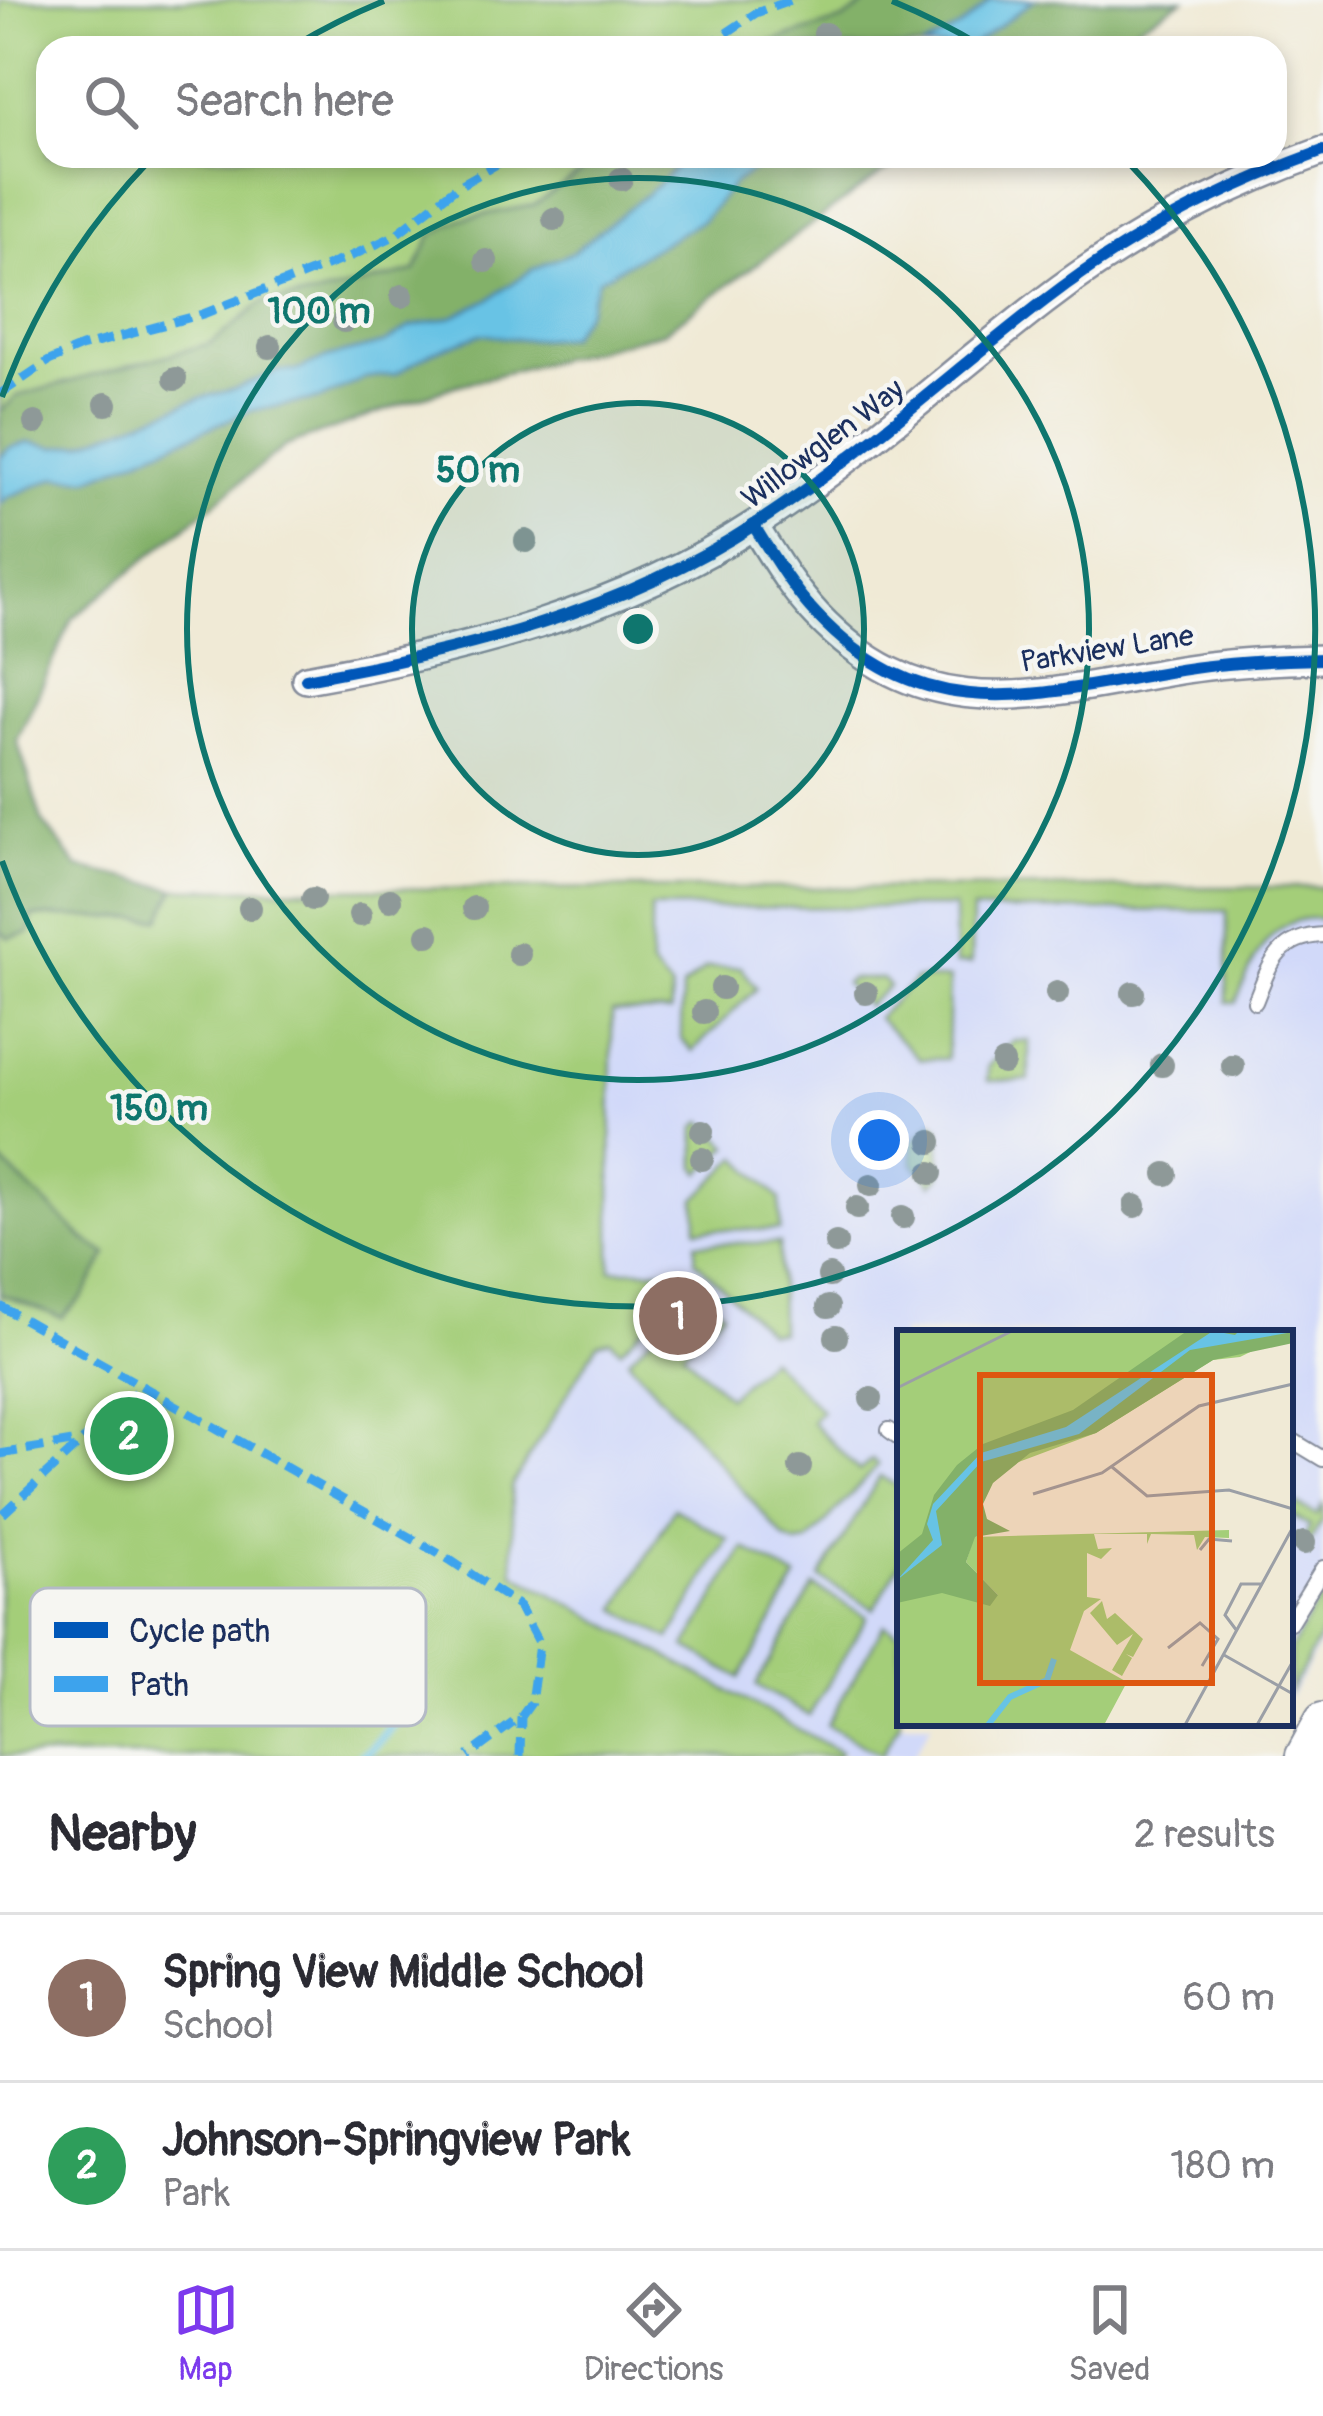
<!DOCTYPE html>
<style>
:root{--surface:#fff;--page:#f2f2f3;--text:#2b2b33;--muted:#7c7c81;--line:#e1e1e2;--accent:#7c3aed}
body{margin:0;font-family:Pangolin,sans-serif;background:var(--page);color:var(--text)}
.you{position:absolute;left:879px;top:1140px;width:42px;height:42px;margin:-30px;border:9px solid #fff;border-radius:50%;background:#1a73e8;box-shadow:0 0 0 18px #1a73e833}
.badge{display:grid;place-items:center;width:78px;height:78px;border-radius:50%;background:var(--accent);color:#fff;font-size:39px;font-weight:700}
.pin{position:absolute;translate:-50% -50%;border:6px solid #fff;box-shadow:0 3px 12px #0006}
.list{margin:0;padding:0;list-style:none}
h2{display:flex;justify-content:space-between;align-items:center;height:156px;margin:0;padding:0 48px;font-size:51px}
h2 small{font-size:39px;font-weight:400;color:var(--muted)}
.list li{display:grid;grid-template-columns:78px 1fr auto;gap:36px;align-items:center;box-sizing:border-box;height:168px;padding:0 48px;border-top:3px solid var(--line)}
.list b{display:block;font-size:45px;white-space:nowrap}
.list p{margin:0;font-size:39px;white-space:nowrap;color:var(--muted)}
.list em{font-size:39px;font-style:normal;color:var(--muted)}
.icon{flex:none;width:66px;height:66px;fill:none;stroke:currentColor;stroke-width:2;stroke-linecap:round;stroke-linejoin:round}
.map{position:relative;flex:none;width:1323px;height:1756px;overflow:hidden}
.search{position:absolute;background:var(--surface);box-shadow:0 6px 18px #0003;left:36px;right:36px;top:36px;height:132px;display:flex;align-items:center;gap:30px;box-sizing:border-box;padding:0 42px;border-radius:36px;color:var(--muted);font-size:45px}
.sheet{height:492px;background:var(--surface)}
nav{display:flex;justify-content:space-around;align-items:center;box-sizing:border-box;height:168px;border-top:3px solid var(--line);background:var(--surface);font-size:33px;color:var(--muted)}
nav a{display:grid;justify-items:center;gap:6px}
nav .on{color:var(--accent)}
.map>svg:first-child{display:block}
.built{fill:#d1d9f9}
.green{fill:#a4ce79;stroke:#607e6c;stroke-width:3}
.forest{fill:#83b169;stroke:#4f7064;stroke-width:3}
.water{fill:#67c3e5;stroke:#4179a2;stroke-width:3}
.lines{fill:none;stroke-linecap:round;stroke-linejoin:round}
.stream{stroke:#67c3e5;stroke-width:9}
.lane-casing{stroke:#868c9a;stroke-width:18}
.street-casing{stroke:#868c9a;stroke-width:32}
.secondary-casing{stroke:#868c9a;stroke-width:40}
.lane{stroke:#fff;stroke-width:14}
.street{stroke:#fff;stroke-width:27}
.secondary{stroke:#fff;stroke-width:36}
.quiet{stroke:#3da3ed;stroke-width:9;stroke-dasharray:18 9;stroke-linecap:butt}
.cycleway-casing{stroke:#f6f6f2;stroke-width:20}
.cycleway{stroke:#0057b8;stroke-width:12}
.tree{fill:#8e9998}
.ring{fill:none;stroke:#0f766e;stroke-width:6}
.labels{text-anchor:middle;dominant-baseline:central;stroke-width:9;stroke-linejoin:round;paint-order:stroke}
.street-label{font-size:30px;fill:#1b2f5e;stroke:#f6f6f2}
.inset-river{fill:none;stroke:#67c3e5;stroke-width:6}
.inset-road{fill:none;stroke:#9b9fa6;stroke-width:3}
.view{fill:#de5710;fill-opacity:0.15;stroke:#de5710;stroke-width:6}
.inset-edge{fill:none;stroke:#1b2f5e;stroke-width:6}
.key{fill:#f6f6f2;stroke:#b4bac6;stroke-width:3}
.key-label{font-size:33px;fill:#1b2f5e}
.centre{fill:#0f766e;stroke:#f6f6f2;stroke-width:6}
.ring-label{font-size:36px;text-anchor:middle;font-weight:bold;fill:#0f766e;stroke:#f6f6f2;stroke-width:9;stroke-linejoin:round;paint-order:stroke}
</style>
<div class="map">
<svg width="1323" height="1756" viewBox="0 0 1323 1756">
<rect width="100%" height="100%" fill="#f6f6f2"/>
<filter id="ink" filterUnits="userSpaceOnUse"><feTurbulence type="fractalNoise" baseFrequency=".00833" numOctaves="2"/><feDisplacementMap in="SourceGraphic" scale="24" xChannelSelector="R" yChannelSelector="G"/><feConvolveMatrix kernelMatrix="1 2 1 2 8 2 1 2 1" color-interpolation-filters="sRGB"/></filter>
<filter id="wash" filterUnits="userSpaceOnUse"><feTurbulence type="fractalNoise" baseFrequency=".004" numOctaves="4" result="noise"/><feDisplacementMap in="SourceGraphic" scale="48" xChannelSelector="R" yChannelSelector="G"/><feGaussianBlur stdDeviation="2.7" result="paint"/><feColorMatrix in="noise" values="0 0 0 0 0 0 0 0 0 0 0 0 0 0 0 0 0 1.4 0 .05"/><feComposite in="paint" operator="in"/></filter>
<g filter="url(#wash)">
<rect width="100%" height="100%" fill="#f0ead6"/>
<path class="built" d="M1323 887V1639L1290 1698V1333H900V1723H932L913 1756H846L514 1573 0 1298V889Z"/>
<path class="green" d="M0 0H1183L1100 48H48V156H913L879 175 663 332 451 387 285 446 0 634Z
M1323 887V919C1268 913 1254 960 1236 1002H1227V911L972 910 971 964H955L954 907 651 908V966L671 989V1012H612L611 1270H680L692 1281 620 1350 611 1340 598 1343 511 1487 514 1573 840 1752 838 1756H0V1294L62 1318 106 1254 84 1239 0 1161V931L8 938 31 916 161 919 175 889Z
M741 967 757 988 693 1051 681 1039 682 988 705 968Z
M850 979H883L889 986 867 1006 845 983Z
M916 979H949L947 1059H920L877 1018Z
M1014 1041H1029V1080L988 1081V1066Z
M703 1121 729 1146 701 1173 696 1167V1128Z
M933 1121 940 1128V1177L932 1184 913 1163 912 1142Z
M738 1157 780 1199V1230L697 1229 696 1199Z
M696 1243H779L780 1332H768L695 1260Z
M700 1289 723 1312 683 1352 728 1397 769 1358 821 1410 811 1421 859 1471 872 1460 878 1465 808 1542 796 1544 785 1539 628 1359Z
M880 1476 900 1488V1563L874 1609 820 1578Z
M1290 1501 1317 1515 1323 1505V1520L1305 1549 1299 1547 1310 1526 1290 1515Z
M674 1508 728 1539 670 1639 617 1609Z
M744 1548 797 1578 740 1678 686 1647Z
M814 1586 867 1617 809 1716 756 1685Z
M1323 1592V1632L1290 1691V1650Z
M884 1625 900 1634V1722L881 1755 827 1725Z"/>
<path class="forest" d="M872 0H1183L1100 48H751L844 20Z
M604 156H913L879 175 663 332 451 387 285 446 73 618 17 740 42 821 78 867 175 889 161 919 32 916 30 933 8 938 0 931V412L17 396 212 343 263 302 316 296 415 271 431 236 461 219 534 205Z
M0 1160 84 1239 107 1254 84 1296 62 1318 0 1294Z"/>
<path class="water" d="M991 0H1034L970 48H922L961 27Z
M732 156H775L733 184 703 220 598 280 587 311 568 337 523 340 481 334 432 352 396 374 365 378 321 399 249 411 89 479 57 477 8 497 0 505V458L9 448 30 442 55 447 81 444 200 398 236 389 278 371H296L328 357 385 343 410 327 452 317 491 298 533 269 573 252 657 186 681 162Z"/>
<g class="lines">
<path class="stream" d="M362 1756C407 1723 417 1673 426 1621"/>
</g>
</g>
<g filter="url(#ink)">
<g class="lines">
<defs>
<path id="lane" d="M1255 1002C1270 964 1278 937 1323 935
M889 1430 900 1438
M1290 1439 1323 1459
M1290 1622 1323 1568"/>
<path id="street" d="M754 526C773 556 792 589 817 615 931 735 1046 691 1186 669 1231 662 1277 660 1323 659
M306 679C464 651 621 612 757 523 859 457 948 375 1044 301 1128 236 1223 187 1323 151"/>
<path id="secondary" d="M1304 1756 1323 1721"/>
</defs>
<use href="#lane" class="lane-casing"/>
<use href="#street" class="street-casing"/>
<use href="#secondary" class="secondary-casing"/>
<use href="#lane" class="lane"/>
<use href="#street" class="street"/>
<use href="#secondary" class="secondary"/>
<path class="quiet" d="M704 48 756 13 792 0
M0 394 49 361 81 347 203 314 347 258 394 236 455 188 511 156
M0 1306 450 1560 519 1606 539 1644 531 1703 521 1717 468 1756
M0 1454 78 1441
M3 1514 142 1386
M520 1756 521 1717"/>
<defs>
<path id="cycleway" d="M754 526C773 556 792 589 817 615 931 735 1046 691 1186 669 1231 662 1277 660 1323 659
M306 679C464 651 621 612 757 523 859 457 948 375 1044 301 1128 236 1223 187 1323 151"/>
</defs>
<use href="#cycleway" class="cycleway-casing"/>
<use href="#cycleway" class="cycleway"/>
</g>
<g class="tree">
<circle cx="825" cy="34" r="12"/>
<circle cx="621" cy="179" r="12"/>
<circle cx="554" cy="219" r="12"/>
<circle cx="486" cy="261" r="12"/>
<circle cx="402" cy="296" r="12"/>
<circle cx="344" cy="321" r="12"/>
<circle cx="270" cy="347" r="12"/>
<circle cx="175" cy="379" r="12"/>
<circle cx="106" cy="404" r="12"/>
<circle cx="35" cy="423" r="12"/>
<circle cx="526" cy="541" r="12"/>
<circle cx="313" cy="899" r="12"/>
<circle cx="390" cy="900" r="12"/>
<circle cx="250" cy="908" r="12"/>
<circle cx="474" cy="908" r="12"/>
<circle cx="360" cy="915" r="12"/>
<circle cx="428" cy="935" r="12"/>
<circle cx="519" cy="954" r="12"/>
<circle cx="722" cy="988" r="12"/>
<circle cx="866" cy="993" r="12"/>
<circle cx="1057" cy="993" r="12"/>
<circle cx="1133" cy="993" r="12"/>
<circle cx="704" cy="1012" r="12"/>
<circle cx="1003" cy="1063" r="12"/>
<circle cx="1162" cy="1065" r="12"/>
<circle cx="1233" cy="1066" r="12"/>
<circle cx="703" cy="1131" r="12"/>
<circle cx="931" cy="1142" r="12"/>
<circle cx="702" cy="1159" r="12"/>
<circle cx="931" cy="1173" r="12"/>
<circle cx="1166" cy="1174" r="12"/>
<circle cx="871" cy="1185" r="12"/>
<circle cx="1135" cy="1206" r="12"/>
<circle cx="857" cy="1208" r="12"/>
<circle cx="903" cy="1217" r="12"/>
<circle cx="836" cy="1243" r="12"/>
<circle cx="829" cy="1276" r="12"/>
<circle cx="828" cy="1307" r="12"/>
<circle cx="836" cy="1337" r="12"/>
<circle cx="871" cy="1399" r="12"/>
<circle cx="800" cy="1467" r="12"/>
<circle cx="1304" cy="1543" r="12"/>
</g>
</g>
<circle cx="638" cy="629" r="226" fill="#0f766e" fill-opacity=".12"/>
<g class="ring">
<circle cx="638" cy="629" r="226"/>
<circle cx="638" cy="629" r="451"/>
<path d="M2 397A677 677 0 0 1 151 159M294 46A677 677 0 0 1 384 1M892 1A677 677 0 0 1 982 46M1125 159A677 677 0 1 1 2 861"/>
</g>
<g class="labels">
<g class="street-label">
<text transform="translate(823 444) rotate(-37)">Willowglen Way</text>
<text transform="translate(1107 649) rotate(-9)">Parkview Lane</text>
</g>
</g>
<g transform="translate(897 1330)">
<rect width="396" height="396" fill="#f0ead6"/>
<path d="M0 1H396L343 27 316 30 199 103 103 139 0 244ZM332 200V208L308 207 300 220 297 205 254 204 250 214V204H197L201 219 215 218 204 229 190 223V267L204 269 187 281 173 320 230 352 207 395H0V266L27 243 101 265 69 232 77 207ZM205 271 210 289 218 283 246 309 236 327 229 324 235 328 225 346 215 340 236 304 220 315 193 283Z" fill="#a4ce79"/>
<path d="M290 1H396V13L316 30 199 103 133 123 96 153 86 174 90 189 113 201 78 207 69 232 101 265 93 276 45 263 0 273V224L25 204 37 165 60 135 86 114 176 80Z" fill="#83b169"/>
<path d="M316 1 338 5 342 1H396V2L293 20 182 104 84 132 39 181 45 215 0 250 36 210 30 194 36 174 84 123 169 97Z" fill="#67c3e5"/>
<path class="inset-river" d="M91 395 113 367 150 350 157 329"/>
<path class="inset-road" d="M0 58 115 1M215 137 250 166 332 160 396 179M136 164 205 143 302 76 396 54M303 220 312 209 335 211M340 301 328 285 344 254H366M271 318 303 293 321 309 305 336M327 325 396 364M288 395 396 197M360 395 396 331"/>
<path class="view" d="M83 45H315V353H83Z"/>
<rect width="396" height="396" class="inset-edge"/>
</g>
<rect x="30" y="1588" width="396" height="138" rx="18" class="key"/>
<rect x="54" y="1622" width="54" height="16" fill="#0057b8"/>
<rect x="54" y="1676" width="54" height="16" fill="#3da3ed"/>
<g class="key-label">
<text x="129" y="1642">Cycle path</text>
<text x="129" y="1696">Path</text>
</g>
<circle cx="638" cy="629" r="18" class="centre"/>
<g class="ring-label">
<text x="319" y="323">100 m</text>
<text x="478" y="482">50 m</text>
<text x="159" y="1120">150 m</text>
</g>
</svg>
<div class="you"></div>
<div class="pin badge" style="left:678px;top:1316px;background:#8d6e63">1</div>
<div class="pin badge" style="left:129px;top:1436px;background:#2e9e5b">2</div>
<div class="search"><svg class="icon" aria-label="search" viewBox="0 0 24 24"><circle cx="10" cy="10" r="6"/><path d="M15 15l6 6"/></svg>Search here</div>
</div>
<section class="sheet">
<h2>Nearby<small>2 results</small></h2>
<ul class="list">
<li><span class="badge" style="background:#8d6e63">1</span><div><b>Spring View Middle School</b><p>School</p></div><em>60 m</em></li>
<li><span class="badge" style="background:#2e9e5b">2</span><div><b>Johnson-Springview Park</b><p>Park</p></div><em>180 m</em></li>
</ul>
</section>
<nav>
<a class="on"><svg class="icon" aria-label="map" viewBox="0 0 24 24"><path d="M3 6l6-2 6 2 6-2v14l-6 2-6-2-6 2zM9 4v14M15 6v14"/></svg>Map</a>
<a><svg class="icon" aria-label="directions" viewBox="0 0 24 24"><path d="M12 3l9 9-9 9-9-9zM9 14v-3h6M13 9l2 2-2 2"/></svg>Directions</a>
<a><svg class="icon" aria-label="saved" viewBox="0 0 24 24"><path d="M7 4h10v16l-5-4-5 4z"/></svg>Saved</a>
</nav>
